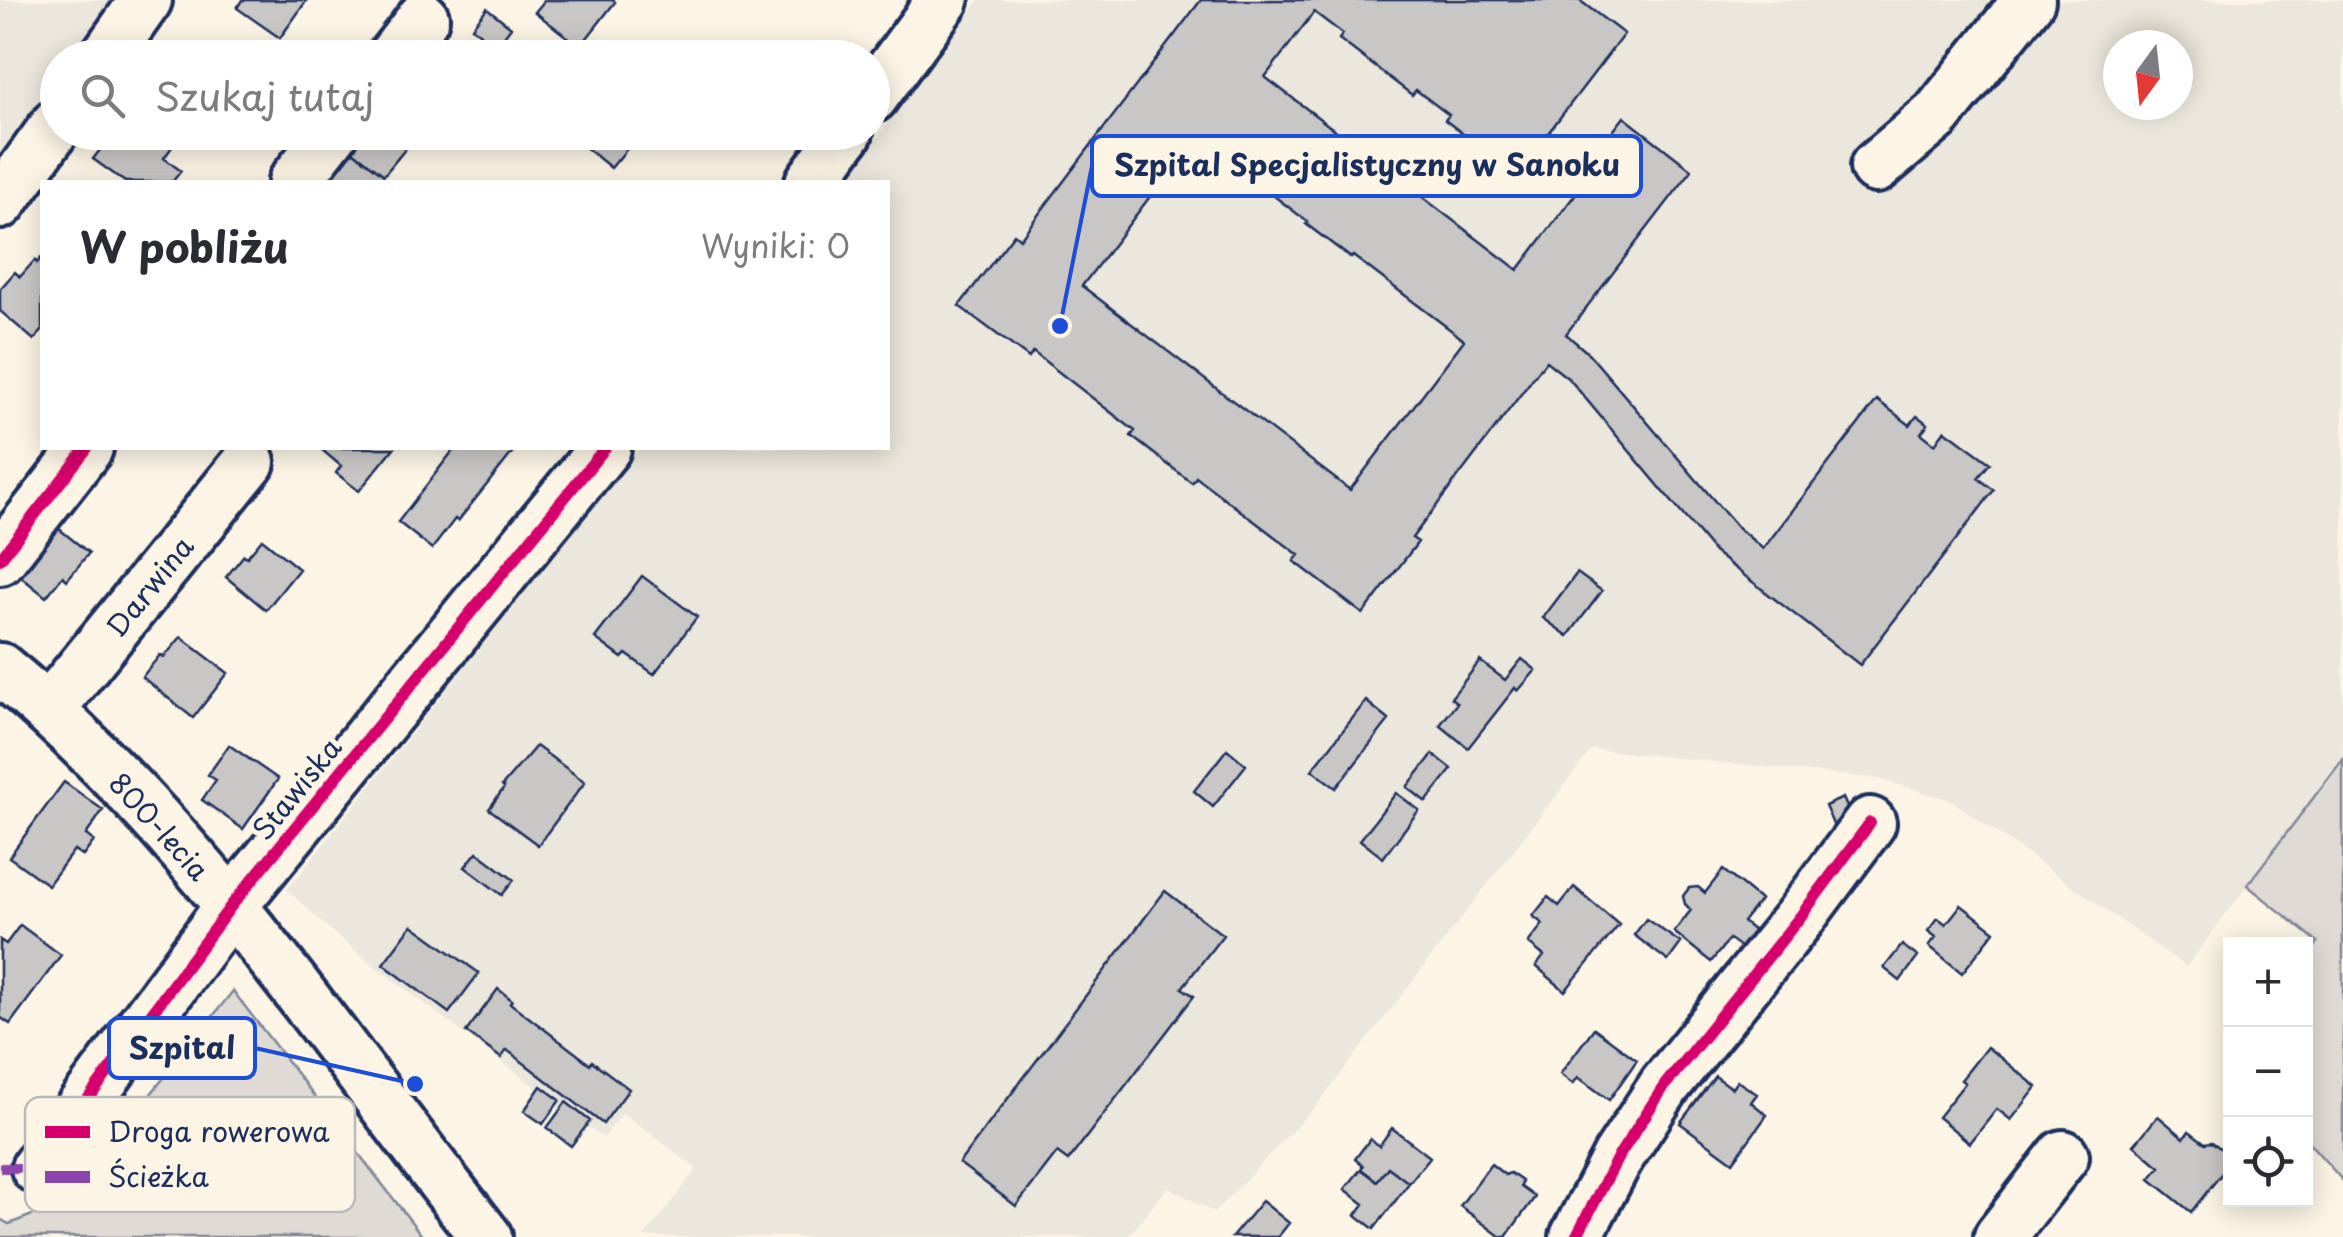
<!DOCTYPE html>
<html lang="pl">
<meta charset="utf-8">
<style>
:root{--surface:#fff;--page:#f7f7f7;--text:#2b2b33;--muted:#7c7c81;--line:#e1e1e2}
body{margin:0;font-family:"Playpen Sans",sans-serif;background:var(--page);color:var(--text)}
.controls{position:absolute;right:30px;bottom:30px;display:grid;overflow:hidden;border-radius:0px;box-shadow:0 5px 25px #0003}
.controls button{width:90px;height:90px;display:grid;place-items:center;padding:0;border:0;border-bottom:2px solid var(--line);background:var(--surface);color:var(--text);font:50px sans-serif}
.compass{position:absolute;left:2103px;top:30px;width:90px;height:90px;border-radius:50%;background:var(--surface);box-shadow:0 5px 25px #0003;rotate:195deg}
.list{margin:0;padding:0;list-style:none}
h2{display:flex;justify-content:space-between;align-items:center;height:130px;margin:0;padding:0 40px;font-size:42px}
h2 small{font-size:32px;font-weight:400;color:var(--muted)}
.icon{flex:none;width:55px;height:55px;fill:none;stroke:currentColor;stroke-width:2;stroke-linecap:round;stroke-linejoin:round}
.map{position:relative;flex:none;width:2343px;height:1237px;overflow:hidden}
.search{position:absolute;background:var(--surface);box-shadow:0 5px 25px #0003;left:40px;top:40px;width:850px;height:110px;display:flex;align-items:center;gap:25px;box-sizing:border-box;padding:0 35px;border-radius:55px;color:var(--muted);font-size:38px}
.panel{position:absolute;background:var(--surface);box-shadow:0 5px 25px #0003;left:40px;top:180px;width:850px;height:270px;border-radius:0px}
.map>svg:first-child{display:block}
.built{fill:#ece7dc;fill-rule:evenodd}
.green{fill:#dfdbd4;stroke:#7d8599;stroke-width:2.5}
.building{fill:#c8c7c6;stroke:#1b2f5e;stroke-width:2.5;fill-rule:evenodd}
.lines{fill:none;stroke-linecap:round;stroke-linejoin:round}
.minor-casing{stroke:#1b2f5e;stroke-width:58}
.minor{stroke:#fcf5e5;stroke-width:50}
.quiet{stroke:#8e44ad;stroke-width:10;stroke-dasharray:20 10;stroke-linecap:butt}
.cycleway-casing{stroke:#fcf5e5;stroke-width:19}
.cycleway{stroke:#d6006c;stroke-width:12}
.labels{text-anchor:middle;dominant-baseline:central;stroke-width:10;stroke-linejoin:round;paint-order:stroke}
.street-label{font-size:28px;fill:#1b2f5e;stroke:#fcf5e5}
.key{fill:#fcf5e5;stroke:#b8babc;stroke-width:2.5}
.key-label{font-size:28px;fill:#1b2f5e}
.leader{fill:none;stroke:#1d4ed8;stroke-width:4}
.callout-dot{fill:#1d4ed8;stroke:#fcf5e5;stroke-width:4}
.callout{fill:#fcf5e5;stroke:#1d4ed8;stroke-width:4}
.callout-label{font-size:30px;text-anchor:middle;font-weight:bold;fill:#1b2f5e}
</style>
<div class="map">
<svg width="2343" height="1237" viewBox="0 0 2343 1237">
<rect width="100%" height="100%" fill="#fcf5e5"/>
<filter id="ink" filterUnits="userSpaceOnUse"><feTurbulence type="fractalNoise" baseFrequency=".01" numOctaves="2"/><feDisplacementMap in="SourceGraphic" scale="20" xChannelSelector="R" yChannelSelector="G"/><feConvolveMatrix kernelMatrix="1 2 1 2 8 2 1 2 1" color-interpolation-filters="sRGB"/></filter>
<g filter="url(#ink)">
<path class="built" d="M0 0H161L120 57 58 58V132L0 224Z
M979 0H2343V759L2186 967 1951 800 1879 779 1592 749 1317 1105 1214 1213 1168 1187 1128 1237H644L697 1169 623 1113 603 1138 381 971 337 936 287 890 640 448H888V182H845ZM2118 45H2178V105H2118Z"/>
<path class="green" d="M2343 759V1181L2306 1139V961L2318 942 2247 885Z
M233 991 423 1237H0V1219L9 1224 64 1203Z"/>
<path class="building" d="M242 0H307L280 38 237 8Z
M545 0H613L615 2 580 47 535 12Z
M1201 0H1579L1624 34 1516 175 1445 120 1449 115 1416 90 1412 95 1339 39 1343 34 1314 12 1265 77 1518 270 1580 188 1573 183 1624 117 1692 170 1566 334 1589 354 1736 526 1763 549 1877 400 1910 425 1917 416 1928 424 1921 433 1935 444 1945 430 1990 463 1978 478 1994 490 1860 665 1714 552 1570 380 1546 361 1412 538 1418 542 1363 614 1294 561 1299 555 1196 477 1192 483 1131 436 1135 431 1033 352 1029 358 959 306 1014 234 1020 239ZM1196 136 1308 222 1306 224 1351 258 1353 256 1464 340 1350 490 1082 286Z
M487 8 511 27 488 58H461L480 34 472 27Z
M114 132H176L180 136 164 158 181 171 172 182H125L93 159Z
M355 132H410L415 137 384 175 345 145Z
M577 132H641L611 168 573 137Z
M345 145 384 175 378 182H325L334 172 328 167Z
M42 257V331L34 340 0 311V289L15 272 20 277 35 260 37 263Z
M324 448H394L359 491 336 473 341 466 322 450Z
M455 448H516L458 521 455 519 432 549 398 522Z
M48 520 89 553 67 580 63 576 46 597 10 568Z
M262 539 299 569 266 610 226 577 244 555 247 557Z
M1577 573 1602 591 1568 636 1543 618Z
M642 576 697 617 654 674 626 654 622 658 595 638Z
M181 637 228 673 193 718 142 677 160 655 164 657Z
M1522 659 1536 670 1518 691 1515 688 1468 748 1440 725 1457 703 1451 698 1480 661 1505 680Z
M1366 701 1389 720 1336 788 1312 770Z
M229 745 278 779 243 829 202 800 216 780 208 775Z
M536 746 585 782 538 845 489 809 504 788 502 786Z
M1227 749 1246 765 1213 807 1194 791Z
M1433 754 1452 769 1426 802 1407 787Z
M64 782 103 810 86 835 94 841 83 856 74 850 48 885 9 857Z
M1396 793 1419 810 1383 858 1360 840Z
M1843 798 1856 828 1838 836 1825 806Z
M477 852 514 880 502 895 465 867Z
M1723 870 1760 900 1743 922 1755 932 1741 948 1729 939 1711 962 1674 932 1691 910 1685 904 1683 896 1689 888 1698 887 1705 893Z
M1574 887 1619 925 1565 991 1536 966 1544 956 1528 943 1543 924 1533 916 1548 897 1559 906Z
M1165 891 1223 935 1182 988 1194 996 1068 1161 1057 1153 1016 1206 959 1163Z
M1961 905 1995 931 1962 973 1929 946 1936 937 1928 931 1938 918 1946 924Z
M1646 919 1681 943 1668 961 1634 935Z
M20 925 61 955 10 1024 0 1017V940L6 944Z
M412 925 479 973 449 1013 383 964Z
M1902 945 1918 957 1900 981 1884 968Z
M498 989 512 1000 510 1003 590 1064 592 1061 629 1089 603 1124 507 1050 501 1058 466 1032Z
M1594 1028 1637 1060 1609 1100 1578 1077 1573 1084 1560 1074Z
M1987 1047 2037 1087 2011 1120 1997 1109 1970 1143 1938 1117 1965 1083 1961 1080Z
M1715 1076 1732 1088 1737 1081 1757 1094 1751 1102 1767 1115 1733 1162 1680 1123Z
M541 1086 560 1100 543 1124 524 1111Z
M566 1102 590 1121 571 1146 547 1128Z
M2158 1116 2184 1138 2189 1131 2205 1143 2212 1142 2224 1151 2226 1159 2230 1163 2191 1212 2150 1179 2160 1167 2134 1145Z
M1392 1128 1430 1157 1409 1183 1388 1167 1377 1181 1361 1169 1363 1166 1355 1159 1370 1139 1379 1146Z
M1491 1164 1505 1175 1510 1173 1522 1181 1521 1187 1535 1197 1506 1237H1501L1460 1206Z
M1388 1167 1409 1183 1374 1229 1356 1215 1364 1204 1345 1189 1361 1169 1377 1181Z
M1262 1201 1289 1223 1278 1237H1232Z"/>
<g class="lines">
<defs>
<path id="minor" d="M105 58 146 0
M392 58 423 18
M872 97 943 0
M1876 167 1937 115 2029 0
M294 182 333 132
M811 182 847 132
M0 203 58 123
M0 559 87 448
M0 669C194 828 332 1042 486 1237
M49 709 249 462
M37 1168 231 906 605 448
M1576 1237 1618 1157 1665 1085 1800 917 1870 823
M2000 1237 2063 1156"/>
</defs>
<use href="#minor" class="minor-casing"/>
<use href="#minor" class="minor"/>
<path class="quiet" d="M0 1168H37"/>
<defs>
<path id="cycleway" d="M0 559 87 448
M37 1168 231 906 605 448
M1576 1237 1618 1157 1665 1085 1800 917 1870 823"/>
</defs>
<use href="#cycleway" class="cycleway-casing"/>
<use href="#cycleway" class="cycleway"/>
</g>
</g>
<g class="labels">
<g class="street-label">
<text transform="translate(149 586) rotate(-51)">Darwina</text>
<text transform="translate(296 788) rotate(-51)">Stawiska</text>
<text transform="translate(160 826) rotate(48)">800-lecia</text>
</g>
</g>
<rect x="25" y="1097" width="330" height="115" rx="15" class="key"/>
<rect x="45" y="1126" width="45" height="12" fill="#d6006c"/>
<rect x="45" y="1171" width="45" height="12" fill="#8e44ad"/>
<g class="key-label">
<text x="108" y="1142">Droga rowerowa</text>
<text x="108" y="1187">Ścieżka</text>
</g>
<path class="leader" d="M1060 326L1092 166M415 1084L255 1048"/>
<g class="callout-dot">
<circle cx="1060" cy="326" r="10"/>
<circle cx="415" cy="1084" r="10"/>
</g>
<g class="callout">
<rect x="1092" y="136" width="549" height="60" rx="10"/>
<rect x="109" y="1018" width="146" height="60" rx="10"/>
</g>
<g class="callout-label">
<text x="1367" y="176">Szpital Specjalistyczny w Sanoku</text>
<text x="182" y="1059">Szpital</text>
</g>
</svg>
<div class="controls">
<button>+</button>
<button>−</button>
<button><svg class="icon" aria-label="locate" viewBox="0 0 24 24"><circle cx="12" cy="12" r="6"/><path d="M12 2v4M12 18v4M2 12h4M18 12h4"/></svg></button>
</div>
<svg class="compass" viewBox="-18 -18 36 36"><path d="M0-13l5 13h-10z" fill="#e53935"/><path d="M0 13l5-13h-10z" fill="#7c7c81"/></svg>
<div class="search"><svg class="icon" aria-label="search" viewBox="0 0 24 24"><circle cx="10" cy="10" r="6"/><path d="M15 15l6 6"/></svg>Szukaj tutaj</div>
<section class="panel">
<h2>W pobliżu<small>Wyniki: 0</small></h2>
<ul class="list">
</ul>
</section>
</div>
